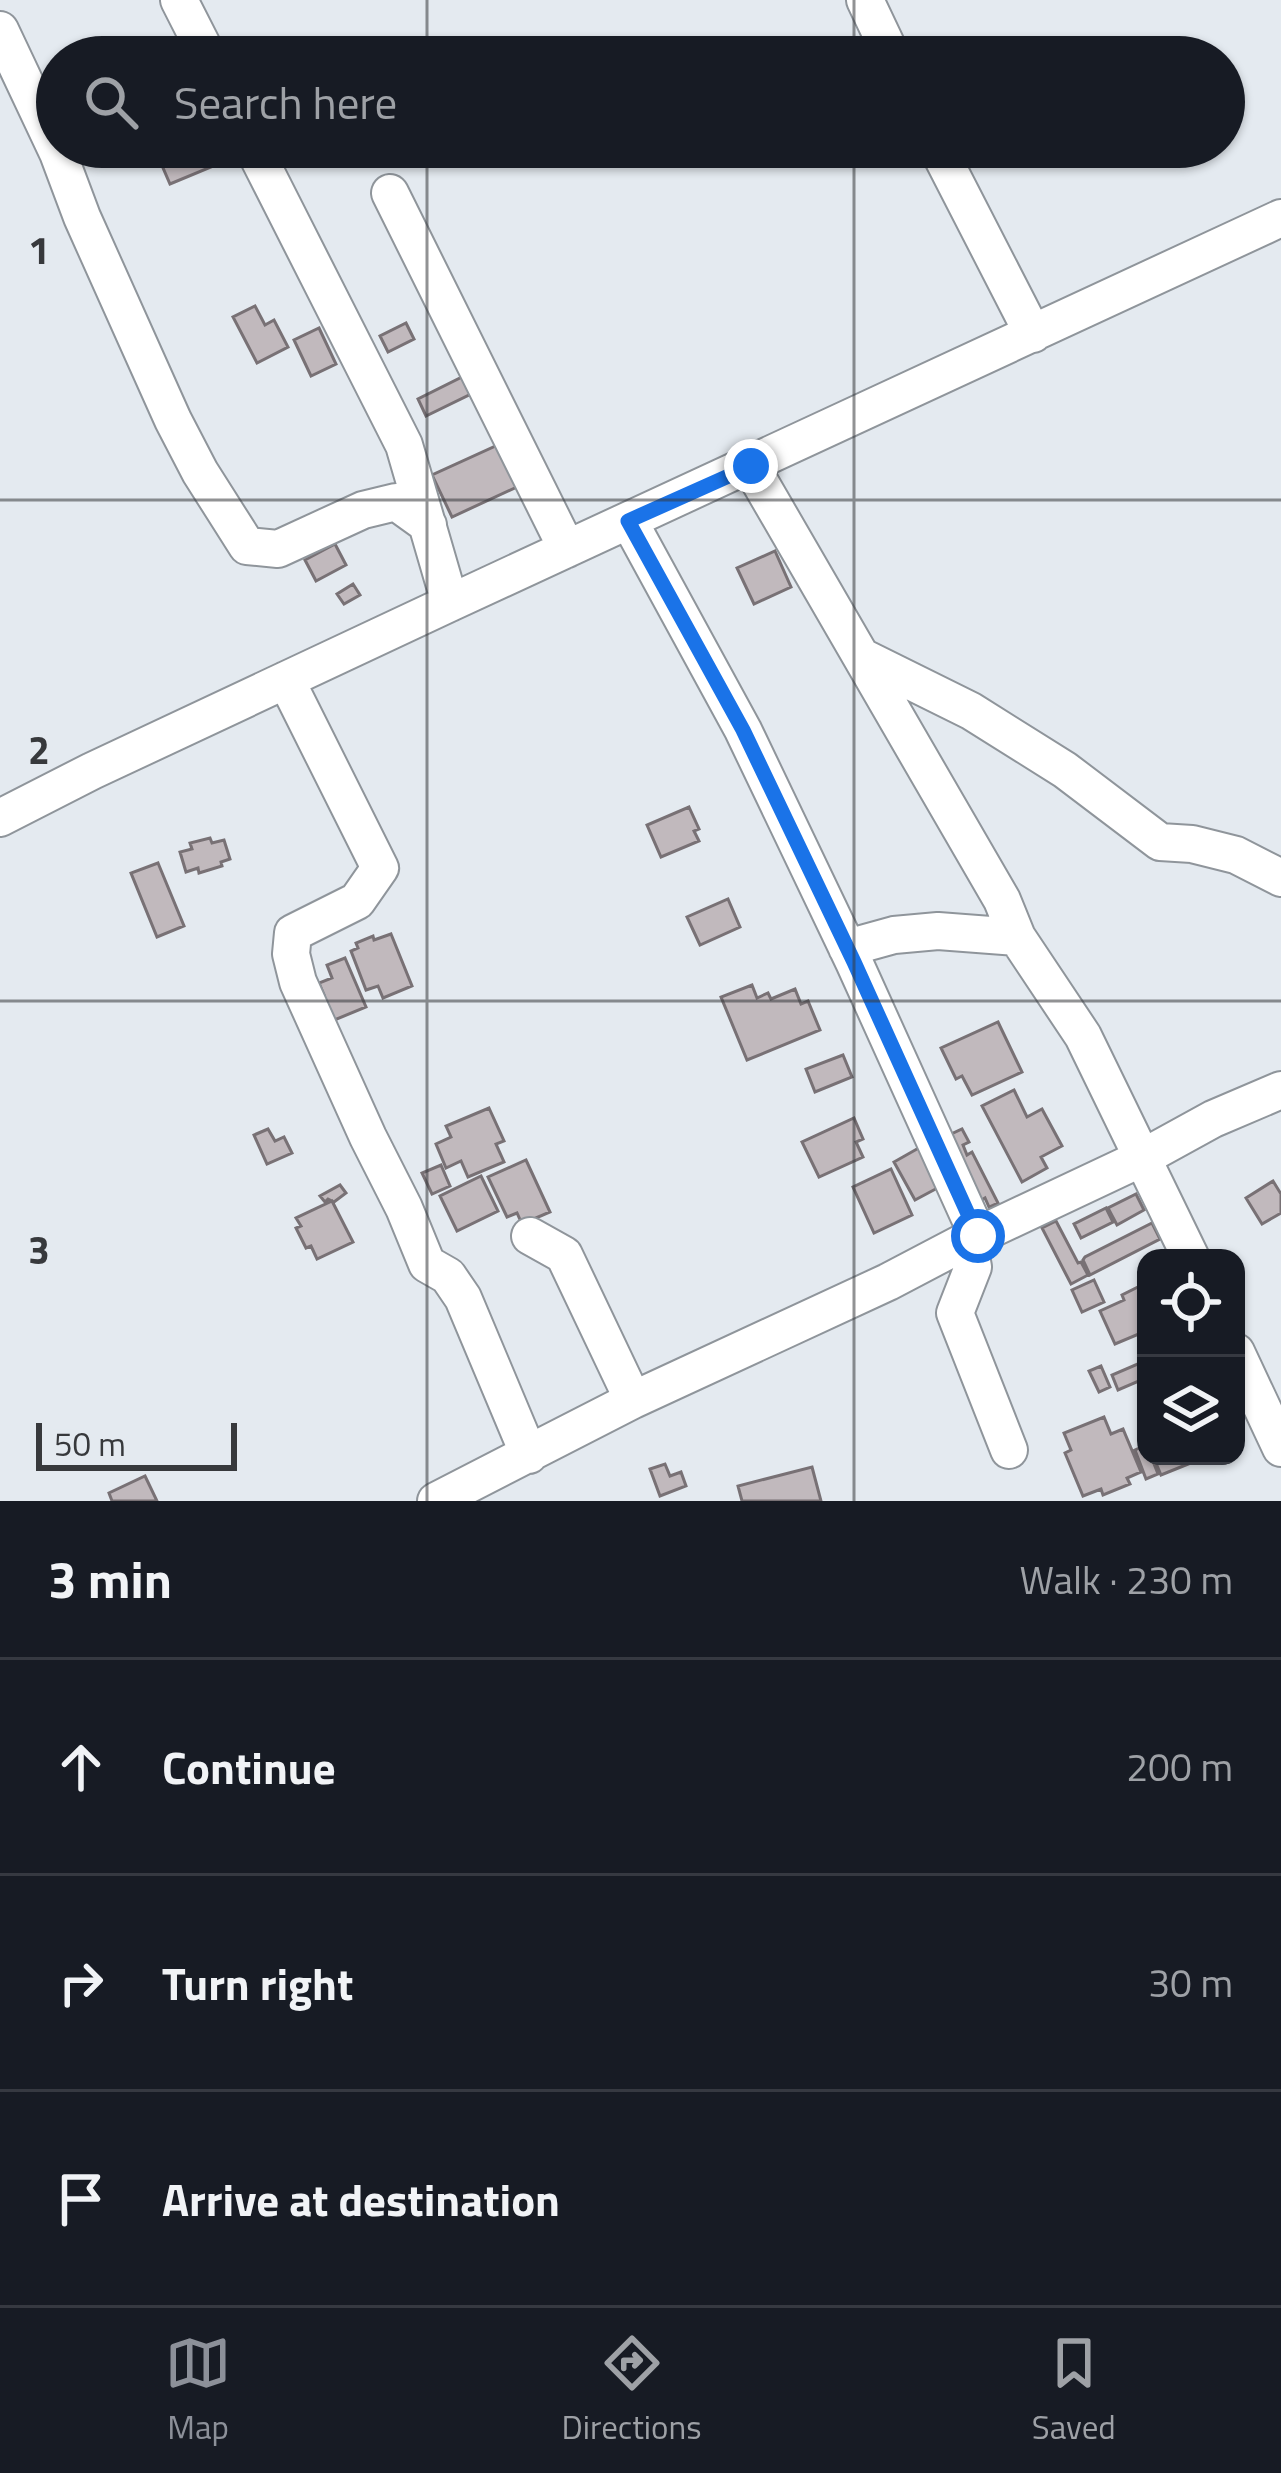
<!DOCTYPE html>
<meta charset="utf-8">
<style>
:root{--surface:#171b24;--page:#20242c;--text:#f1f3f6;--muted:#9ea1a6;--line:#363941;--accent:#8c9099}
body{margin:0;font-family:"Titillium Web",sans-serif;background:var(--page);color:var(--text)}
.controls{position:absolute;right:36px;bottom:36px;display:grid;overflow:hidden;border-radius:24px;box-shadow:0 3px 9px #0004}
.controls button{width:108px;height:108px;display:grid;place-items:center;padding:0;border:0;border-bottom:3px solid var(--line);background:var(--surface);color:var(--text);font:60px sans-serif}
.scale{position:absolute;left:36px;bottom:30px;width:201px;box-sizing:border-box;padding-left:12px;border:6px solid #37393c;border-top:0;font-size:33px;line-height:42px;white-space:nowrap;color:#37393c;-webkit-text-stroke:9px #e4eaf0;paint-order:stroke}
.stop{position:absolute;width:36px;height:36px;margin:-27px;border:9px solid #1a73e8;border-radius:50%;background:#fff}
.stop.end{background:#1a73e8;border-color:#fff;box-shadow:0 3px 12px #0008}
.list{margin:0;padding:0;list-style:none}
h2{display:flex;justify-content:space-between;align-items:center;height:156px;margin:0;padding:0 48px;font-size:51px}
h2 small{font-size:39px;font-weight:400;color:var(--muted)}
.list li{display:grid;grid-template-columns:78px 1fr auto;gap:36px;align-items:center;box-sizing:border-box;height:216px;padding:0 48px;border-top:3px solid var(--line)}
.list b{display:block;font-size:45px;white-space:nowrap}
.list em{font-size:39px;font-style:normal;color:var(--muted)}
.icon{flex:none;width:66px;height:66px;fill:none;stroke:currentColor;stroke-width:2;stroke-linecap:round;stroke-linejoin:round}
.map{position:relative;flex:none;width:1281px;height:1501px;overflow:hidden}
.search{position:absolute;background:var(--surface);box-shadow:0 3px 9px #0004;left:36px;right:36px;top:36px;height:132px;display:flex;align-items:center;gap:30px;box-sizing:border-box;padding:0 42px;border-radius:66px;color:var(--muted);font-size:45px}
.sheet{height:804px;background:var(--surface)}
nav{display:flex;justify-content:space-around;align-items:center;box-sizing:border-box;height:168px;border-top:3px solid var(--line);background:var(--surface);font-size:33px;color:var(--muted)}
nav a{display:grid;justify-items:center;gap:6px}
nav .on{color:var(--accent)}
.map>svg:first-child{display:block}
.building{fill:#c1b9bd;stroke:#787175;stroke-width:3}
.lines{fill:none;stroke-linecap:round;stroke-linejoin:round}
.minor-casing{stroke:#8f959b;stroke-width:40}
.minor{stroke:#fff;stroke-width:36}
.route{stroke:#1a73e8;stroke-width:15}
.grid{fill:none;stroke:#37393c;stroke-width:3;stroke-opacity:0.55}
.grid-label{font-size:39px;text-anchor:middle;font-weight:bold;fill:#37393c;stroke:#e4eaf0;stroke-width:12;stroke-linejoin:round;paint-order:stroke}
</style>
<div class="map">
<svg width="1281" height="1501" viewBox="0 0 1281 1501">
<rect width="100%" height="100%" fill="#e4eaf0"/>
<path class="building" d="M154 147H202L211 167 170 184Z
M255 306 265 325 274 320 288 347 257 363 233 317Z
M406 323 414 339 388 352 380 336Z
M319 328 336 364 311 376 294 340Z
M466 375 475 392 426 416 418 399Z
M500 444 519 486 452 517 432 475Z
M335 544 346 565 316 581 305 560Z
M775 551 791 587 754 604 737 568Z
M353 584 360 595 344 604 337 594Z
M689 807 699 829 694 831 699 841 661 857 647 825Z
M210 838 212 843 224 840 230 859 221 862 222 866 199 873 198 868 186 872 180 852 192 849 190 843Z
M158 863 184 926 157 937 131 873Z
M728 899 740 927 700 945 687 917Z
M391 934 412 986 383 998 378 986 366 990 351 951 358 948 356 943 373 936 374 940Z
M345 958 366 1007 327 1023 317 998 324 995 319 983 332 978 327 965Z
M752 985 757 998 768 993 771 999 795 989 801 1004 808 1001 820 1030 747 1060 721 997Z
M998 1022 1022 1072 972 1095 962 1076 956 1079 941 1048Z
M843 1055 852 1077 815 1092 806 1069Z
M1014 1090 1027 1117 1042 1109 1062 1146 1041 1157 1047 1168 1022 1182 982 1106Z
M489 1108 504 1141 496 1144 504 1162 468 1177 461 1161 446 1168 436 1144 451 1137 446 1126Z
M854 1118 863 1139 856 1142 863 1157 819 1177 802 1142Z
M268 1129 275 1141 284 1137 292 1153 267 1164 254 1135Z
M962 1129 969 1142 963 1145 967 1155 972 1152 998 1203 989 1207 985 1198 980 1201 947 1136Z
M924 1145 945 1184 915 1200 894 1162Z
M526 1160 550 1212 522 1224 517 1213 507 1217 488 1177Z
M441 1165 450 1186 432 1194 422 1173Z
M891 1169 912 1215 874 1233 853 1187Z
M481 1176 498 1211 457 1231 440 1196Z
M1273 1181 1281 1194V1213L1262 1224 1246 1198Z
M340 1185 346 1193 334 1202 328 1199 325 1202 320 1196Z
M1136 1194 1144 1210 1117 1225 1108 1208Z
M332 1201 353 1242 317 1259 311 1246 306 1248 296 1228 301 1226 296 1218Z
M1106 1208 1113 1222 1081 1238 1074 1224Z
M1056 1221 1078 1263 1081 1262 1088 1275 1071 1284 1042 1228Z
M1152 1223 1160 1239 1090 1275 1083 1260 1085 1257Z
M1094 1280 1104 1302 1082 1312 1072 1290Z
M1140 1286 1143 1292 1146 1290V1331L1115 1344 1100 1311 1124 1300 1122 1295Z
M1140 1363 1146 1378 1118 1390 1112 1375Z
M1101 1366 1110 1387 1099 1392 1089 1371Z
M1104 1417 1111 1434 1123 1429 1141 1472 1127 1478 1130 1484 1103 1495 1101 1489 1083 1496 1065 1453 1071 1450 1064 1433Z
M1146 1445V1456H1151L1158 1474 1146 1479 1135 1450Z
M1153 1456H1208L1161 1475Z
M665 1464 670 1476 681 1472 686 1486 660 1496 650 1469Z
M812 1467 821 1501H742L738 1486Z
M145 1476 157 1501H112L109 1493Z"/>
<g class="lines">
<defs>
<path id="minor" d="M179 0 208 57
M865 0 892 57
M0 30 58 153 82 217 173 420 200 472 247 546 278 549 363 510 396 502 428 525
M253 147 404 445 450 603
M937 147 1033 334
M390 193 567 549
M750 465 1002 900 1017 937 1083 1036 1191 1258
M629 521 743 730 854 962 978 1236
M862 657 971 711 1065 770 1160 842 1192 844 1236 855 1281 878
M286 680 380 868 357 901 293 933 291 954 298 982 368 1137 404 1208 427 1264 448 1276 463 1298 529 1455
M0 818 92 771 450 603 1281 218
M847 948 894 935 938 931 1017 937
M530 1236 564 1255 633 1400
M968 1240 973 1267 955 1313 1009 1450
M1236 1352 1281 1448
M436 1501 633 1400 888 1282 968 1240 1142 1158 1213 1119 1281 1090"/>
</defs>
<use href="#minor" class="minor-casing"/>
<use href="#minor" class="minor"/>
</g>
<g class="lines">
<path class="route" d="M751 466 628 521 743 730 854 962 978 1236"/>
</g>
<path class="grid" d="M427 0V57M854 0V57M427 147V1501M854 147V1501M0 500H1281M0 1001H1281"/>
<g class="grid-label">
<text x="39" y="264">1</text>
<text x="39" y="764">2</text>
<text x="39" y="1264">3</text>
</g>
</svg>
<div class="controls">
<button><svg class="icon" aria-label="locate" viewBox="0 0 24 24"><circle cx="12" cy="12" r="6"/><path d="M12 2v4M12 18v4M2 12h4M18 12h4"/></svg></button>
<button><svg class="icon" aria-label="layers" viewBox="0 0 24 24"><path d="M12 4l9 5-9 5-9-5zM3 14l9 5 9-5"/></svg></button>
</div>
<div class="scale">50 m</div>
<div class="stop" style="left:978px;top:1236px"></div>
<div class="stop end" style="left:751px;top:466px"></div>
<div class="search"><svg class="icon" aria-label="search" viewBox="0 0 24 24"><circle cx="10" cy="10" r="6"/><path d="M15 15l6 6"/></svg>Search here</div>
</div>
<section class="sheet">
<h2>3 min<small>Walk · 230 m</small></h2>
<ul class="list">
<li><svg class="icon" aria-label="ahead" viewBox="0 0 24 24"><path d="M12 20V5M6 11l6-6 6 6"/></svg><div><b>Continue</b></div><em>200 m</em></li>
<li><svg class="icon" aria-label="right" viewBox="0 0 24 24"><path d="M7 20v-9h11M14 6l5 5-5 5"/></svg><div><b>Turn right</b></div><em>30 m</em></li>
<li><svg class="icon" aria-label="arrive" viewBox="0 0 24 24"><path d="M6 21V4h12l-3 4 3 4H6"/></svg><div><b>Arrive at destination</b></div></li>
</ul>
</section>
<nav>
<a class="on"><svg class="icon" aria-label="map" viewBox="0 0 24 24"><path d="M3 6l6-2 6 2 6-2v14l-6 2-6-2-6 2zM9 4v14M15 6v14"/></svg>Map</a>
<a><svg class="icon" aria-label="directions" viewBox="0 0 24 24"><path d="M12 3l9 9-9 9-9-9zM9 14v-3h6M13 9l2 2-2 2"/></svg>Directions</a>
<a><svg class="icon" aria-label="saved" viewBox="0 0 24 24"><path d="M7 4h10v16l-5-4-5 4z"/></svg>Saved</a>
</nav>
